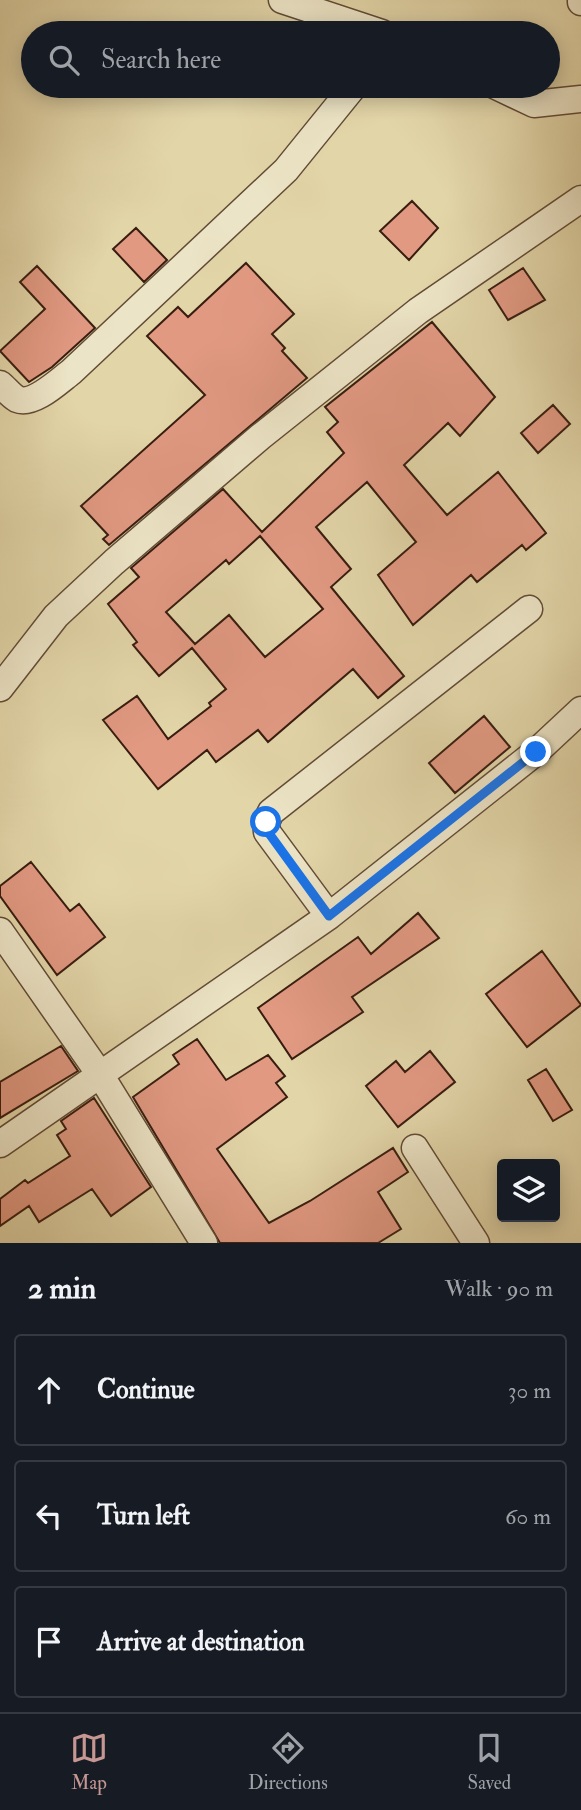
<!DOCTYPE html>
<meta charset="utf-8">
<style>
:root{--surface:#171b24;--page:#20242c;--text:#f1f3f6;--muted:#9ea1a6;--line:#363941;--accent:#c59692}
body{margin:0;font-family:"IM FELL Double Pica",serif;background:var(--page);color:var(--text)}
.controls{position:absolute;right:21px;bottom:21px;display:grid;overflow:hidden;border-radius:7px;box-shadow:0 4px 18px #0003}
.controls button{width:63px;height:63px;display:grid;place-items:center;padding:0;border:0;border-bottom:2px solid var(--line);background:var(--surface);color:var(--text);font:35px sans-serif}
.stop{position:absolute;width:21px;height:21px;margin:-16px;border:5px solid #1a73e8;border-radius:50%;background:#fff}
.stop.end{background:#1a73e8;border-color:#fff;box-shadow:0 2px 7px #0008}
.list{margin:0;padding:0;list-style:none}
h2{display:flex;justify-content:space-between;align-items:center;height:91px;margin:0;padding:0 28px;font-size:30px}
h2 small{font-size:23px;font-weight:400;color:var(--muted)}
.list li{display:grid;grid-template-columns:46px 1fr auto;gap:21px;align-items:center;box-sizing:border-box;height:112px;margin:0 14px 14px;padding:0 14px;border:2px solid var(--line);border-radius:7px}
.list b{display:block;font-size:26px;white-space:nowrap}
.list em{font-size:23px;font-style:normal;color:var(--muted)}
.icon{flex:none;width:38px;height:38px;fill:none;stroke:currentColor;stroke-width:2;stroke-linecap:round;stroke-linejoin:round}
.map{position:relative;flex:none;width:581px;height:1243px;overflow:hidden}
.search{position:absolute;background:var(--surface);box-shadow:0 4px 18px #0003;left:21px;right:21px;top:21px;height:77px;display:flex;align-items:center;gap:18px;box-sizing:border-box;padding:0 24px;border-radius:38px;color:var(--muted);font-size:26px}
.sheet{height:469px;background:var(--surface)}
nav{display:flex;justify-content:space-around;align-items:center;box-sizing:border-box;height:98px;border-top:2px solid var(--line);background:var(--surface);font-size:19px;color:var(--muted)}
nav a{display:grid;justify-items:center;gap:4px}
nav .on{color:var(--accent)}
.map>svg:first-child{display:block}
.building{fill:#e19982;stroke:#381d10;stroke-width:2;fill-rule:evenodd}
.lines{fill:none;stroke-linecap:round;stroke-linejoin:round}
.minor-casing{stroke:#624b36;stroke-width:29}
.minor{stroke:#ece4c6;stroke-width:26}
.route{stroke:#1a73e8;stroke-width:9}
</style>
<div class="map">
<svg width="581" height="1243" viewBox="0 0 581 1243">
<rect width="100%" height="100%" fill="#e2d5a8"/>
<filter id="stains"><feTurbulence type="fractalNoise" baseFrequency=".00286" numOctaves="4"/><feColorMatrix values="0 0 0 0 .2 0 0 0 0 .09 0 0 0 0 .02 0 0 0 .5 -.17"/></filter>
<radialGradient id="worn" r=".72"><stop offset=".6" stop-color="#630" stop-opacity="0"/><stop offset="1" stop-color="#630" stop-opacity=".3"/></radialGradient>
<path class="building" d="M412 201 438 228 409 260 380 231Z
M136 228 167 260 144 282 113 249Z
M246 263 294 314 272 334 285 348 282 351 307 378 109 545 103 539 108 535 81 506 205 395 147 336 178 307 188 317Z
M37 266 95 328 52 367 29 382 0 351 45 309 20 282Z
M523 268 545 300 508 320 489 290Z
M432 322 495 397 460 436 448 423 404 465 447 515 498 472 546 533 526 550 522 545 477 582 471 575 413 625 378 575 416 542 367 482 316 527 351 569 331 587 404 676 378 698 353 669 268 742 258 730 216 762 207 750 158 789 103 720 137 696 168 739 211 706 209 703 226 689 192 648 159 676 133 645 137 642 108 604 139 577 131 568 223 489 262 532 344 453 327 432 338 422 325 407ZM260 536 323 609 265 657 229 615 195 644 166 612 226 560 229 564Z
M553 405 570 424 538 453 521 433Z
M484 716 510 747 455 793 429 763Z
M31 862 70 911 79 904 105 937 57 975 0 896V886Z
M418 913 439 938 352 997 363 1012 292 1059 258 1008 358 937 371 954Z
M542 951 581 1005 527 1047 486 994Z
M197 1039 226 1080 268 1055 285 1076 276 1083 287 1097 217 1149 269 1223 310 1201 393 1148 408 1172 378 1192 401 1229 378 1243H220L133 1097 179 1064 173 1055Z
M61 1046 78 1071 0 1118V1082Z
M430 1051 455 1082 398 1127 366 1086 396 1061 405 1072Z
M546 1069 572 1110 553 1121 528 1080Z
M94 1098 151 1187 111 1216 92 1189 39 1222 29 1206 0 1226V1199L25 1180 28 1183 70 1156 57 1135 66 1129 61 1121Z"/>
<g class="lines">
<defs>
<path id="minor" d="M282 0 382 33
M581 0V2
M496 86 534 104 581 99
M0 384C5 388 11 396 17 399 33 406 59 381 71 372L286 170 354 86
M0 688 56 616 114 562 260 437 418 311 581 199
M329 916 267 832 266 822 271 812 529 609
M0 931 101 1076 204 1243
M0 1144 329 916 536 752 581 710
M415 1148 476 1243"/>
</defs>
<use href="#minor" class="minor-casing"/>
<use href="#minor" class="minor"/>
</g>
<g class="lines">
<path class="route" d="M266 822 268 832 329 916 536 752"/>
</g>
<rect width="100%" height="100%" filter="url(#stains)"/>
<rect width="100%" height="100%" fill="url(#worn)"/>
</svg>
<div class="controls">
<button><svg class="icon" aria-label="layers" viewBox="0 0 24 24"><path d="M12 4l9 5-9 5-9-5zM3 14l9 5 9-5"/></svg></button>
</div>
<div class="stop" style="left:266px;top:822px"></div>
<div class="stop end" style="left:536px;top:752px"></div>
<div class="search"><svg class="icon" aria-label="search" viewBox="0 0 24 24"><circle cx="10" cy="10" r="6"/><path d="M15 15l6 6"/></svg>Search here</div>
</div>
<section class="sheet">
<h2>2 min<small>Walk · 90 m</small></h2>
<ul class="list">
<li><svg class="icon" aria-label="ahead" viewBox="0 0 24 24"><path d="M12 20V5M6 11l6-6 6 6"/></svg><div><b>Continue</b></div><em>30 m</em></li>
<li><svg class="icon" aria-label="left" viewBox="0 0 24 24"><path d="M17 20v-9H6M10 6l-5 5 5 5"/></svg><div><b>Turn left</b></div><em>60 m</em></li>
<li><svg class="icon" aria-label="arrive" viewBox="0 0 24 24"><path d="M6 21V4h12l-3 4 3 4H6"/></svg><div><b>Arrive at destination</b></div></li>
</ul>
</section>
<nav>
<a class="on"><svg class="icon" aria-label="map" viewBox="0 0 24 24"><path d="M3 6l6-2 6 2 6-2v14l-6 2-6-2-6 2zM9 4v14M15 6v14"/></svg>Map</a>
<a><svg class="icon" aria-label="directions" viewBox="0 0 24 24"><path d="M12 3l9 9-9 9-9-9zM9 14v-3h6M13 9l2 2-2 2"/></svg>Directions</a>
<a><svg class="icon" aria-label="saved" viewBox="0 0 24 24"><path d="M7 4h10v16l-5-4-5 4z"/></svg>Saved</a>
</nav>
